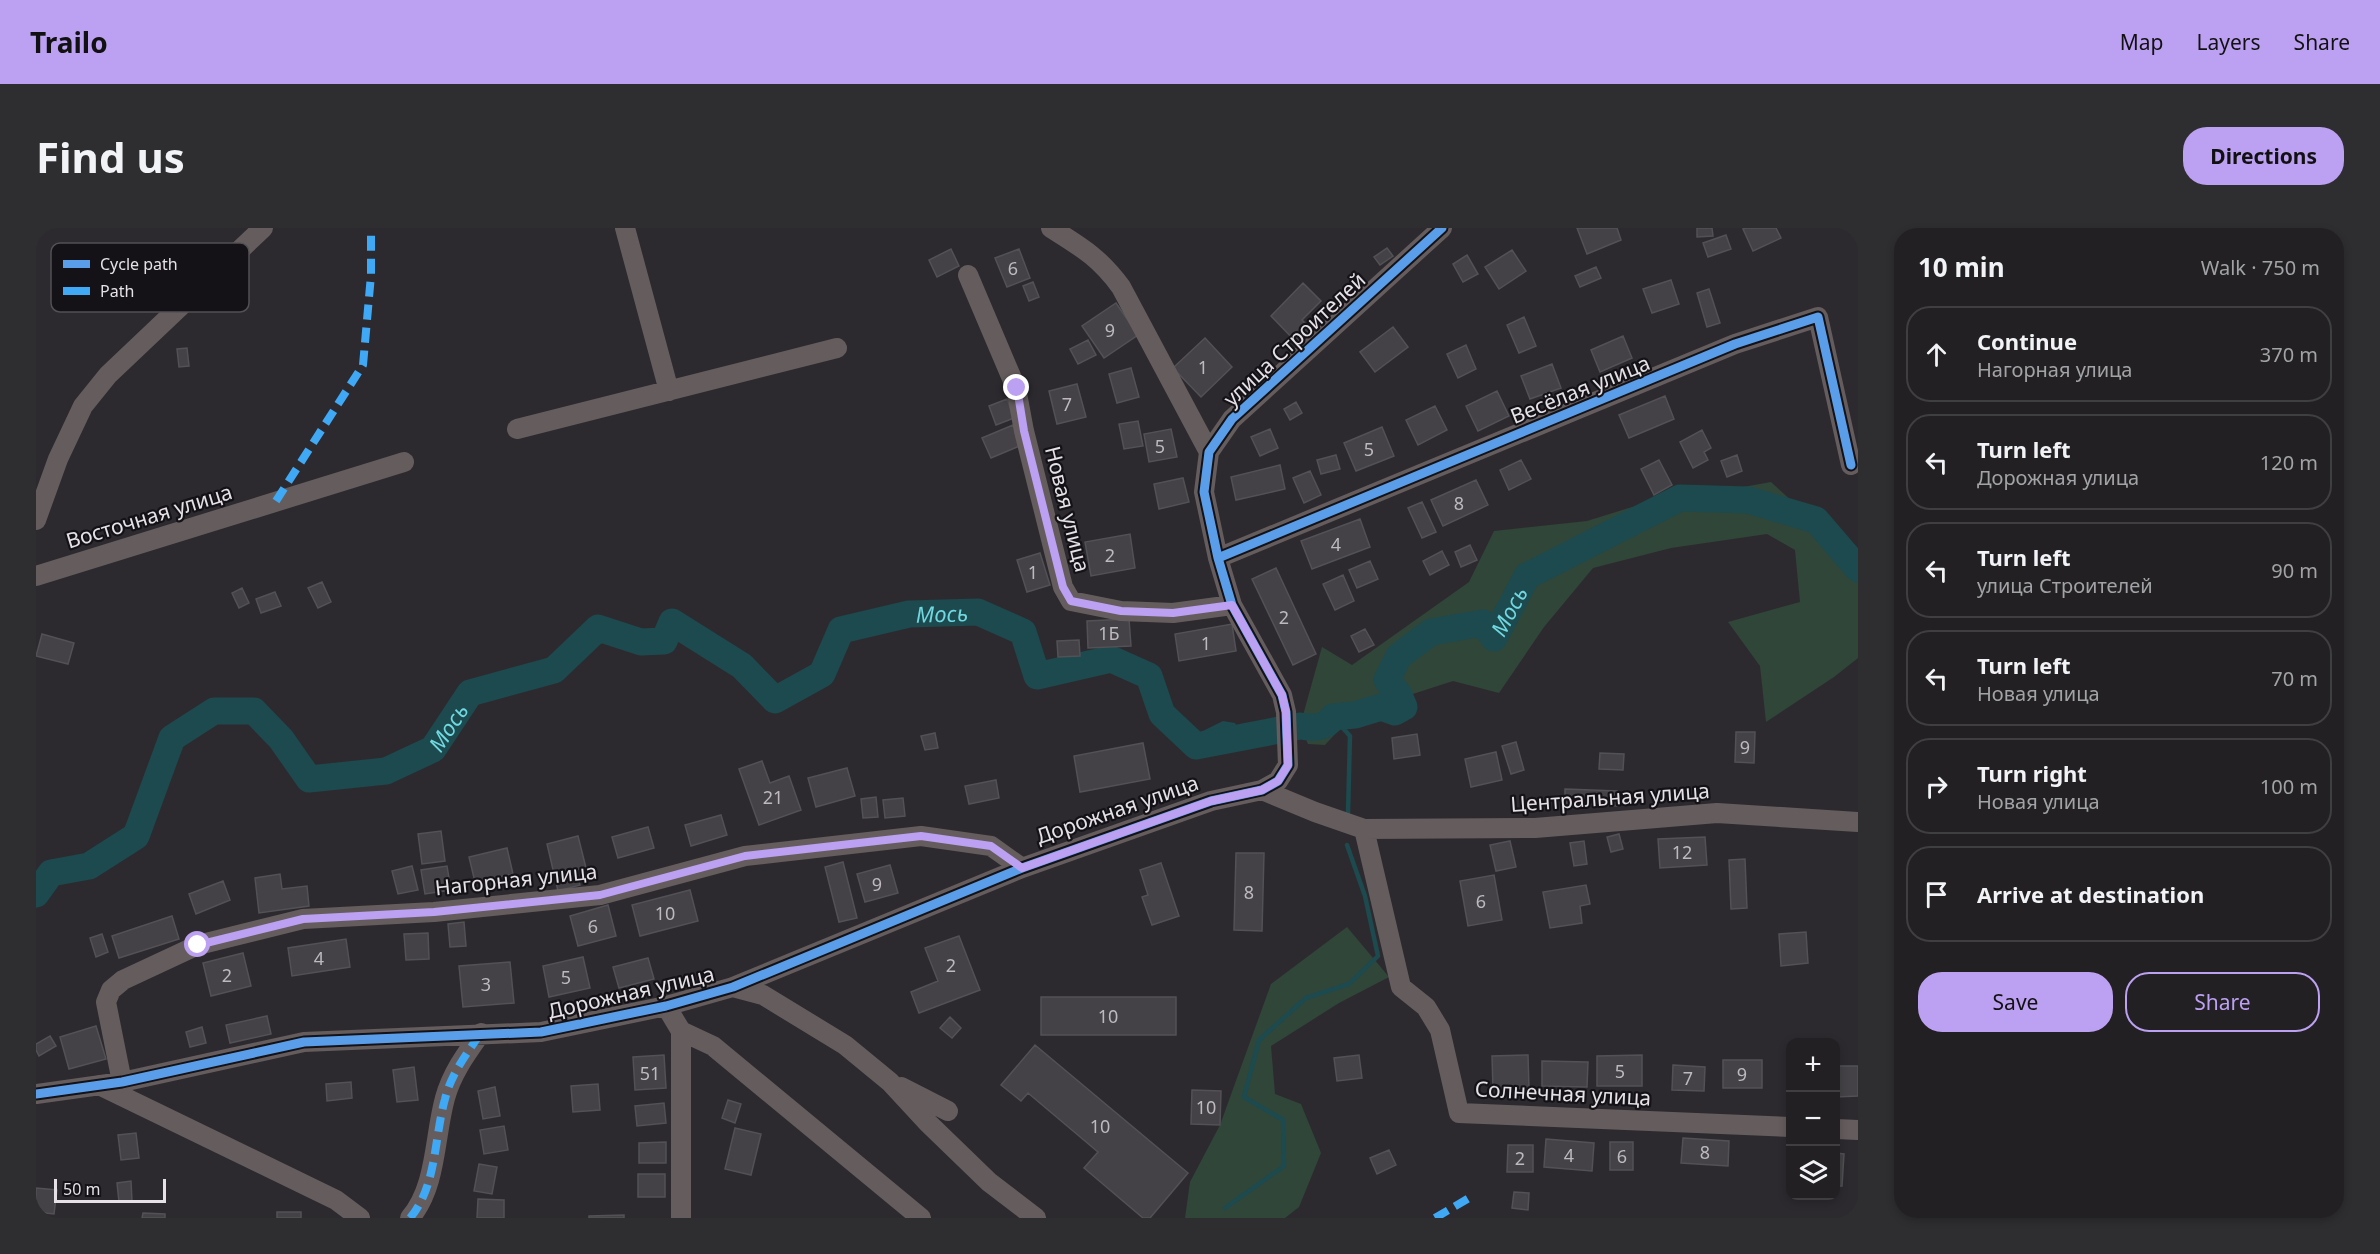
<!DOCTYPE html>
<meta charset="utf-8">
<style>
:root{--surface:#222023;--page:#2e2d30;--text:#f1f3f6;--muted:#a2a3a6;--line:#3f3e41;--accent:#bca0f2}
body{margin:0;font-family:"Noto Sans",sans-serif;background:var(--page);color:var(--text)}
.controls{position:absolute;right:18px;bottom:18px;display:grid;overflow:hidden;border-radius:12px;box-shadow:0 3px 9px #0003}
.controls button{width:54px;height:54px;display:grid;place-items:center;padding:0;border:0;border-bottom:2px solid var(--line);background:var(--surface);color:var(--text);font:30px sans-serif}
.scale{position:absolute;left:18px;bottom:15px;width:112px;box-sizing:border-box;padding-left:6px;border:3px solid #e5e1e7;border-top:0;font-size:16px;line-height:21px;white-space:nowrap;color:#e5e1e7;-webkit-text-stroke:4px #141216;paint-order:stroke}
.stop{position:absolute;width:18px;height:18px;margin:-14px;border:4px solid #bca0f2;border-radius:50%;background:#fff}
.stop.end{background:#bca0f2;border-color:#fff;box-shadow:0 2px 6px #0008}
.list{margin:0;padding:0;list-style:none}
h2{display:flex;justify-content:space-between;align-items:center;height:78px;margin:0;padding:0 24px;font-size:26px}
h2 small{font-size:20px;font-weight:400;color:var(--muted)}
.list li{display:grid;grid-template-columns:39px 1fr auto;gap:18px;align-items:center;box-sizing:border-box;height:96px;margin:0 12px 12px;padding:0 12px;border:2px solid var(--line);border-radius:24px}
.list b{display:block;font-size:22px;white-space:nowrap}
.list p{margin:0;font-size:20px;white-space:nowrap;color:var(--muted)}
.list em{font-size:20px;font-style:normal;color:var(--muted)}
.actions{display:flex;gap:12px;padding:18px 24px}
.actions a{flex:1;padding:14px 0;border:2px solid var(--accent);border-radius:24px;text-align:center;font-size:21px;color:var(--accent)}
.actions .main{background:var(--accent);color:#111}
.icon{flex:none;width:33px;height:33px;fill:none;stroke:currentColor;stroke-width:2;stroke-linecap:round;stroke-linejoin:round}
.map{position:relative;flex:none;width:1822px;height:990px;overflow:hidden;border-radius:24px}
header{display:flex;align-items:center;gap:36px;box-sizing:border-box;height:84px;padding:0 30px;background:var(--accent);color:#111}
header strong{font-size:28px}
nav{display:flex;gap:33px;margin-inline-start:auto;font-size:21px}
.intro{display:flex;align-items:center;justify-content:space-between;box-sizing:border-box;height:144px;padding:0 36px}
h1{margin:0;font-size:42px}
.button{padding:15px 27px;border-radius:24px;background:var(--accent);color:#111;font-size:21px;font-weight:700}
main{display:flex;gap:36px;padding:0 36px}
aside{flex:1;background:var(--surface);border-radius:24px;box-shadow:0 3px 9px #0003}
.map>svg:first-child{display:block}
.green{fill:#304639}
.water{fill:#1c4a4e}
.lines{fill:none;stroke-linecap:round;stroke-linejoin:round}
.stream{stroke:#1c4a4e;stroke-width:4.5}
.river{stroke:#1c4a4e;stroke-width:27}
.building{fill:#444246;stroke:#525155;stroke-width:1.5}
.minor{stroke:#655d5d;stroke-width:20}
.quiet{stroke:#3fa9f5;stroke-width:8;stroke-dasharray:15 8;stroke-linecap:butt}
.cycleway-casing{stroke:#141216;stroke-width:13}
.cycleway{stroke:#5a9eea;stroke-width:9}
.route{stroke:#bca0f2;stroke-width:8}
.labels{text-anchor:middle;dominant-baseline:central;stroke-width:4.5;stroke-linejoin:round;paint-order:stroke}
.number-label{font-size:18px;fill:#bdb9bf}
.street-label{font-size:21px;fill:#e5e1e7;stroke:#141216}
.water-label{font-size:22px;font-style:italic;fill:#70d8e1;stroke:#141216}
.key{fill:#141216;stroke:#535055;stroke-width:1.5}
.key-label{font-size:16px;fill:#e5e1e7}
</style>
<header>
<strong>Trailo</strong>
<nav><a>Map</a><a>Layers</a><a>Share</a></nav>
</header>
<div class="intro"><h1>Find us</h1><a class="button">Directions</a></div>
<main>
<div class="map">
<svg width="1822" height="990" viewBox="0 0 1822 990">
<rect width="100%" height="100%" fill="#2d2a2f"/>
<path class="green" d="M1735 254 1794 308 1822 354V430L1798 449 1730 494 1724 438 1692 394 1764 374 1759 322 1731 306 1635 320 1557 340 1508 399 1463 465 1417 453 1318 485 1289 517 1272 516 1264 498 1286 419 1316 437 1433 354 1458 303 1551 293 1596 279Z
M1311 699 1353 749 1303 775 1235 818 1239 866 1265 876 1285 925 1263 979 1249 990H1149L1154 954 1184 897 1235 756Z"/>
<path class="water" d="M1187 493 1199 495 1202 501 1198 504 1196 517 1178 525 1163 523 1166 516 1159 511V507Z"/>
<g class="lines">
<path class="stream" d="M1297 489 1314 508 1312 585
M1189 980 1248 938 1247 892 1208 869 1223 812 1270 770 1313 756 1342 728 1329 668 1311 617"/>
<path class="river" id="s1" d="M0 666 15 645 53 638 100 608 136 510 178 483H218L245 511 273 551 350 543 397 521 434 465 518 442 562 400 605 414 628 413 636 394 706 438 739 472 786 446 805 402 873 386 942 384 987 404 1001 448 1075 431 1113 448 1126 486 1160 518 1264 498C1276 500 1290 501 1297 489L1319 487 1345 479 1359 484 1368 479 1363 467 1351 452 1363 428 1395 404 1447 395 1458 410 1491 348 1644 270 1712 272 1780 292 1822 341"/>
</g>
<path class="building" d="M1541 0H1581L1585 12 1551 26Z
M1661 0H1676L1677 8 1661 9Z
M1710 0H1740L1745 10 1717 23 1707 1Z
M1690 7 1695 21 1672 29 1667 15Z
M1351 20 1357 28 1344 37 1338 29Z
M915 21 923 38 901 49 893 32Z
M983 21 994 50 971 59 959 30Z
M1476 22 1490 43 1463 61 1449 39Z
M1431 27 1442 46 1427 54 1417 36Z
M1560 39 1565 50 1544 59 1539 48Z
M1635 52 1643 76 1616 85 1607 61Z
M997 54 1003 69 993 73 987 58Z
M1267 55 1285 73 1266 92 1275 101 1261 115 1235 88Z
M1673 61 1684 95 1671 99 1661 65Z
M1080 75 1102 107 1068 130 1046 98Z
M1488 89 1500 118 1483 125 1471 97Z
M1357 99 1372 119 1339 144 1324 124Z
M1587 108 1596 130 1564 144 1555 122Z
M1169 110 1196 139 1165 169 1137 140Z
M1052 112 1060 127 1042 136 1034 121Z
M1430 117 1440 141 1422 150 1411 126Z
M151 120 153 138 143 139 141 121Z
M1516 136 1525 160 1494 171 1485 148Z
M1095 140 1103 169 1081 175 1073 146Z
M1041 156 1050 189 1021 196 1013 163Z
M1461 163 1473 188 1442 203 1430 178Z
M1629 168 1638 191 1593 210 1583 187Z
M971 171 978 190 960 197 953 178Z
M1260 174 1266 185 1254 192 1248 181Z
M1399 178 1411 202 1382 217 1370 192Z
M1102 193 1107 218 1088 221 1083 196Z
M977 197 986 217 955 230 946 210Z
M1346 199 1358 228 1320 243 1308 215Z
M1135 201 1141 229 1113 234 1108 206Z
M1234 201 1242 220 1224 228 1215 209Z
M1666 202 1675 220 1668 224 1672 232 1657 240 1644 214Z
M1300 227 1304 241 1285 246 1281 232Z
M1701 227 1706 243 1691 249 1685 233Z
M1485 232 1495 251 1473 262 1464 242Z
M1623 232 1636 257 1618 267 1605 241Z
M1244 237 1249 261 1200 272 1195 249Z
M1274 243 1285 267 1268 275 1257 250Z
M1147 250 1153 274 1123 281 1118 256Z
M1440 252 1452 277 1407 298 1395 272Z
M1386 274 1400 304 1386 310 1372 280Z
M1324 291 1334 319 1276 341 1265 313Z
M1094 306 1099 340 1055 348 1049 314Z
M1434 317 1441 332 1425 339 1419 324Z
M1406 323 1413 337 1394 347 1387 333Z
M1004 325 1014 357 991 364 981 332Z
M1334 333 1342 351 1321 360 1313 342Z
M1240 340 1280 426 1257 437 1216 351Z
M1307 347 1318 373 1299 382 1287 356Z
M286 354 295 374 282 380 272 360Z
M206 360 213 375 203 380 196 365Z
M239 364 245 378 225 385 220 371Z
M1093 391 1095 418 1052 420 1051 393Z
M1196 396 1200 423 1143 433 1139 406Z
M1329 401 1338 417 1323 424 1315 408Z
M6 406 38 415 32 436 0 428Z
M1043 412 1044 428 1022 429 1021 413Z
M1700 504H1719L1718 535 1699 534Z
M899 505 902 520 889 522 885 508Z
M1381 506 1384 527 1358 531 1356 510Z
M1480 514 1488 542 1475 546 1466 518Z
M1107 515 1114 551 1044 564 1038 528Z
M1460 524 1466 552 1435 559 1429 531Z
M1564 525 1588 526 1587 542 1563 541Z
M726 533 734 555 753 548 765 582 723 597 703 541Z
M811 540 819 568 780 579 772 550Z
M960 552 963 570 933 576 929 558Z
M1529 561 1581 563V578L1529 575Z
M840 569 842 589 827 590 825 571Z
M867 570 869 588 849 590 847 572Z
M685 587 691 607 655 618 649 597Z
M612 599 618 620 582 630 576 609Z
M405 603 409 633 386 636 382 606Z
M1583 606 1587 621 1575 624 1571 609Z
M542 608 550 640 540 642 544 657 522 663 511 616Z
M1669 609 1671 637 1624 640 1622 611Z
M1474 613 1480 639 1460 643 1454 617Z
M1548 613 1551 636 1538 638 1534 615Z
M471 620 477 646 439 654 433 629Z
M1200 625H1228L1226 703 1198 702Z
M1709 631 1711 680 1695 681 1693 632Z
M807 634 821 690 803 694 789 639Z
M1125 635 1143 688 1116 697 1106 669 1112 667 1104 642Z
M854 637 862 665 829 674 821 646Z
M376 638 382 662 362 666 356 643Z
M411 638 415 662 389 666 385 642Z
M244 646 246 661 271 658 273 678 223 685 219 650Z
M1458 647 1466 692 1432 698 1424 653Z
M187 653 194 672 160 686 153 666Z
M1550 657 1554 676 1544 678 1546 695 1514 700 1507 664Z
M654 662 662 693 604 708 596 677Z
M572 677 580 708 542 718 534 688Z
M136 688 143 711 83 730 76 708Z
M428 694 430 718 414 719 412 696Z
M1770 704 1772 735 1745 738 1743 706Z
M392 705 393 731 370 732 368 706Z
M66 706 72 724 60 729 54 710Z
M923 708 944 762 883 785 875 764 902 753 889 720Z
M310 711 314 739 256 748 252 720Z
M207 725 215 758 175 768 167 735Z
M547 729 554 760 513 769 507 738Z
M612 730 618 751 583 760 577 739Z
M474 734 478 775 427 779 423 738Z
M1005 769H1140V807H1005Z
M231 788 235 806 194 815 190 797Z
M914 789 925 800 916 810 904 800Z
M60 798 70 831 33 841 24 809Z
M166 799 170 815 154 819 150 804Z
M14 808 20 818 3 828 0 822V816Z
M999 817 1152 945 1114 990H1107L1048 940 1062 924 992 865 985 873 965 857Z
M628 827 630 860 599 862 597 829Z
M1323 827 1326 850 1301 853 1298 830Z
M1492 827 1493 860 1457 861 1456 828Z
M1606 827V858H1561V828Z
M1687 832H1726V860H1687Z
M1506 833 1552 834 1551 859 1506 858Z
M1637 837 1669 839 1668 863 1636 862Z
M1800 838H1822V868L1800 869Z
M378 839 382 872 361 874 357 842Z
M315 854 316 870 291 873 290 856Z
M562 856 564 882 537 884 535 858Z
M459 859 464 888 447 891 442 863Z
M1156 862 1185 863 1184 897 1155 896Z
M692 872 705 876 699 895 686 890Z
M628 875 630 895 601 898 599 878Z
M468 898 472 922 448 926 444 902Z
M699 900 725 906 715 947 689 941Z
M100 905 103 930 85 932 82 907Z
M1647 910 1693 913 1692 938 1645 935Z
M1510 911 1558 915 1556 943 1508 939Z
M630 914V935H603V915Z
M1574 914H1597V942H1574Z
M1472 917H1497V944H1471Z
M1353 922 1360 937 1341 946 1334 930Z
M1800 925 1808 926 1806 958H1800Z
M443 936 461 939 456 966 438 963Z
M602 946H629V969H602Z
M95 953 96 973 83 974 81 955Z
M0 960 21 962 18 986 0 984Z
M1478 964 1493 965 1492 982 1476 980Z
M442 971 468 972V990H441Z
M241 984H265V990H241Z
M107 985 129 986V990H106Z
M588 987V990H553V988Z"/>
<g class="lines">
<path class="minor" d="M589 0 633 163
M1015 0C1045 19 1063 29 1085 59L1173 224
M932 47 980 160 988 203 1027 359 1035 373 1085 383 1137 385 1196 377
M481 201 801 120
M0 292 22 231 47 178 72 147 227 0
M1182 330 1699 116 1782 89 1815 237
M0 348 368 234
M1226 562 1279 584 1328 601 1499 600 1681 585 1822 594
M1328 601 1365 759 1390 779 1404 802 1423 885 1754 899
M697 759 727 767 809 817 854 854 891 894 953 954 1000 990
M630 778 645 803V990
M645 803 677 818 885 990
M86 854 70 774 75 762 87 752 162 717 267 691 398 684 564 667 709 628 885 608 955 618 986 640
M63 857 300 972 324 990
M865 859 912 883
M0 866 86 854 268 814 505 804 630 778 697 759 986 640 1175 573 1226 562 1242 553 1252 537 1250 484 1246 467 1196 377 1182 330 1168 264 1173 224 1196 191 1406 0
M1800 901 1822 902
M374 990C401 958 398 910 409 870 416 845 430 826 445 805"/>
<path class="quiet" d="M240 273 327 137 335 47V0
M374 990C401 958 398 910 409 871 415 846 430 827 444 806
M1399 990 1433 970"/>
<defs>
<path id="cycleway" d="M1182 330 1699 116 1782 89 1815 237
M0 866 86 854 268 814 505 804 630 778 697 759 986 640 1175 573 1226 562 1242 553 1252 537 1250 484 1246 467 1196 377 1182 330 1168 264 1173 224 1196 191 1406 0"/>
</defs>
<use href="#cycleway" class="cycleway-casing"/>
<use href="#cycleway" class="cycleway"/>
</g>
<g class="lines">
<path class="route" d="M162 717 267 691 398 684 564 667 709 628 885 608 955 618 986 640 1175 573 1226 562 1242 553 1252 537 1250 484 1246 467 1196 377 1137 385 1085 383 1035 373 1027 359 988 203 981 160"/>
</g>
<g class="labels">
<g class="number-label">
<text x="977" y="40">6</text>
<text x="1074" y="102">9</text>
<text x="1167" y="139">1</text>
<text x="1031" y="176">7</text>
<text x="1124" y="218">5</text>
<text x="1333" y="221">5</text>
<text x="1423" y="275">8</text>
<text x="1300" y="316">4</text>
<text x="1074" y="327">2</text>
<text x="997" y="344">1</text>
<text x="1248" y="389">2</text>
<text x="1073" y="405">1Б</text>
<text x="1170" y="415">1</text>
<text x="1709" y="519">9</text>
<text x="737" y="569">21</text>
<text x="1646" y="624">12</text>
<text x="841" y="656">9</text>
<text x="1213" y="664">8</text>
<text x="1445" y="673">6</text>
<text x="629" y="685">10</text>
<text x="557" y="698">6</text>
<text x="283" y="730">4</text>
<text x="915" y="737">2</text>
<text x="191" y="747">2</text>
<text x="530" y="749">5</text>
<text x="450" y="756">3</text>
<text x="1072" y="788">10</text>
<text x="1584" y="843">5</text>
<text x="614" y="845">51</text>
<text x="1706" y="846">9</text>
<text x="1652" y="850">7</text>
<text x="1170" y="879">10</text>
<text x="1064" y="898">10</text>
<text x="1669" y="924">8</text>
<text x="1533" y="927">4</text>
<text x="1586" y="928">6</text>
<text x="1484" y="930">2</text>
</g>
<g class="street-label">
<text transform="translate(1258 111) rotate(-43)">улица Строителей</text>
<text transform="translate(1544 161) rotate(-22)">Весёлая улица</text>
<text transform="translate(1032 281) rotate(76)">Новая улица</text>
<text transform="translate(113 288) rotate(-17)">Восточная улица</text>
<text transform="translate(1574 569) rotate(-4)">Центральная улица</text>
<text transform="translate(1081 581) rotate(-19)">Дорожная улица</text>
<text transform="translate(480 651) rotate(-6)">Нагорная улица</text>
<text transform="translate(595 764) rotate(-13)">Дорожная улица</text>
<text transform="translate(1527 865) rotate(3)">Солнечная улица</text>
</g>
<g class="water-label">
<text stroke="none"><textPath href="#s1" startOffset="1924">Мось</textPath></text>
<text stroke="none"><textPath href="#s1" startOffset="1170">Мось</textPath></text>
<text stroke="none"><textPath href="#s1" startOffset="558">Мось</textPath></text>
</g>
</g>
<rect x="15" y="15" width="198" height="69" rx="9" class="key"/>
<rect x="27" y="32" width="27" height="8" fill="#5a9eea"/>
<rect x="27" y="59" width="27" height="8" fill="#3fa9f5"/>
<g class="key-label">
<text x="64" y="42">Cycle path</text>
<text x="64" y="69">Path</text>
</g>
</svg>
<div class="controls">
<button>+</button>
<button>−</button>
<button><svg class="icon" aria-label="layers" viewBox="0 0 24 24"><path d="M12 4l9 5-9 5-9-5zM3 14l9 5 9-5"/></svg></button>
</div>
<div class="scale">50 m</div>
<div class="stop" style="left:162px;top:717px"></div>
<div class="stop end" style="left:981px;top:160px"></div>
</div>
<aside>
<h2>10 min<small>Walk · 750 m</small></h2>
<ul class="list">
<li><svg class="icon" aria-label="ahead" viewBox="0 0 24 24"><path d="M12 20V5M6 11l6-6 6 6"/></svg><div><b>Continue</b><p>Нагорная улица</p></div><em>370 m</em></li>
<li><svg class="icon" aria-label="left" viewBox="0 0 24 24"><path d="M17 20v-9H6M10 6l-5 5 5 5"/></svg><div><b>Turn left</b><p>Дорожная улица</p></div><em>120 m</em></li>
<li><svg class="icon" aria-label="left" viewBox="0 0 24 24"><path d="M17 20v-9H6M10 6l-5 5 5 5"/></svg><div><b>Turn left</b><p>улица Строителей</p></div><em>90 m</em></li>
<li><svg class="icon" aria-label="left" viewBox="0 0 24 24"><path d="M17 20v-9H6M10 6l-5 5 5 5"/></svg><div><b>Turn left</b><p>Новая улица</p></div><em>70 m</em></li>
<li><svg class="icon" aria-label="right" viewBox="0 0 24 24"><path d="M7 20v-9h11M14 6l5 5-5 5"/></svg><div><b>Turn right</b><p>Новая улица</p></div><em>100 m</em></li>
<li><svg class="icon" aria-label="arrive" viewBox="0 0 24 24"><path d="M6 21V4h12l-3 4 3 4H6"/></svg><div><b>Arrive at destination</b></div></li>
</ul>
<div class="actions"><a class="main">Save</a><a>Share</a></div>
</aside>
</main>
